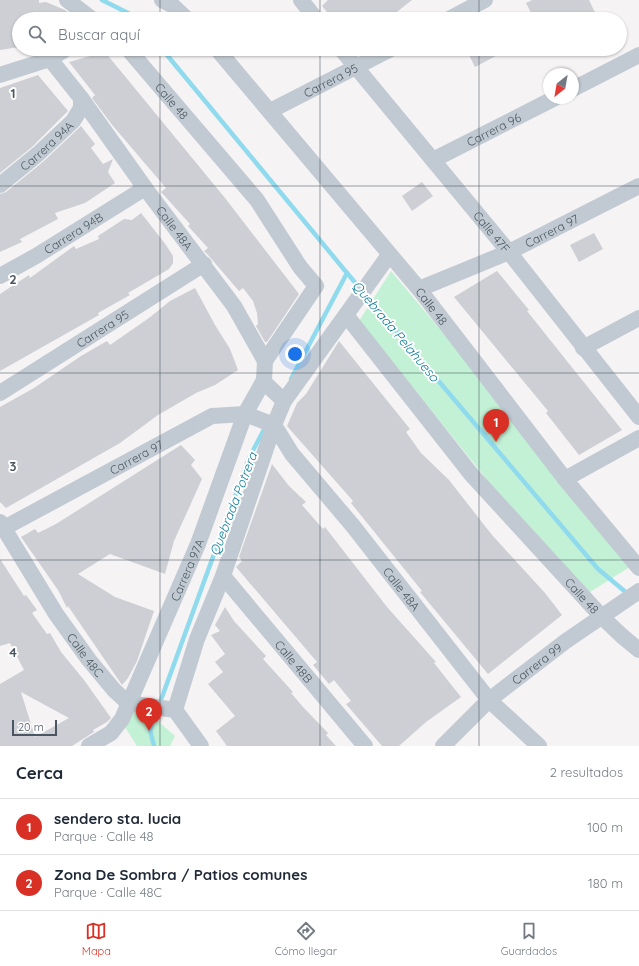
<!DOCTYPE html>
<html lang="es">
<head>
<meta charset="utf-8">
<style>
  body { margin:0; font-family:Quicksand,sans-serif; background:#f6f6f7; color:#1f2937 }
  .compass { position:absolute; left:543px; top:68px; width:36px; height:36px; border-radius:50%; background:#fff; box-shadow:0 1px 3px #0004; rotate:211deg }
  .scale { position:absolute; left:12px; bottom:10px; width:45px; box-sizing:border-box; padding-left:4px; border:2px solid #4a5661; border-top:0; font-size:11px; line-height:14px; white-space:nowrap; color:#4a5661; -webkit-text-stroke:3px #fff; paint-order:stroke }
  .you { position:absolute; left:295px; top:354px; width:14px; height:14px; margin:-10px; border:3px solid #fff; border-radius:50%; background:#1a73e8; box-shadow:0 0 0 6px #1a73e833 }
  .badge { display:grid; place-items:center; width:26px; height:26px; border-radius:50%; background:#d93025; color:#fff; font-size:13px; font-weight:700 }
  .pin { position:absolute; translate:-50% -33px; filter:drop-shadow(0 1px 2px #0008) }
  .pin::after { content:''; position:absolute; top:21px; width:14px; height:12px; background:inherit; clip-path:polygon(0 0,100% 0,50% 100%) }
  .list { margin:0; padding:0; list-style:none }
  h2 { display:flex; justify-content:space-between; align-items:center; height:52px; margin:0; padding:0 16px; font-size:17px }
  h2 small { font-size:13px; font-weight:400; color:#747a83 }
  .list li { display:grid; grid-template-columns:26px 1fr auto; gap:12px; align-items:center; box-sizing:border-box; height:56px; padding:0 16px; border-top:1px solid #e0e1e3 }
  .list b { display:block; font-size:15px; white-space:nowrap }
  .list p { margin:0; font-size:13px; white-space:nowrap; color:#747a83 }
  .list em { font-size:13px; font-style:normal; color:#747a83 }
  .icon { flex:none; width:22px; height:22px; fill:none; stroke:currentColor; stroke-width:2; stroke-linecap:round; stroke-linejoin:round }
  .map { position:relative; flex:none; width:639px; height:746px; overflow:hidden }
  .search { position:absolute; background:#fff; box-shadow:0 1px 3px #0004; left:12px; right:12px; top:12px; height:44px; display:flex; align-items:center; gap:10px; box-sizing:border-box; padding:0 14px; border-radius:22px; color:#747a83; font-size:15px }
  .sheet { height:164px; background:#fff }
  nav { display:flex; justify-content:space-around; align-items:center; box-sizing:border-box; height:56px; border-top:1px solid #e0e1e3; background:#fff; font-size:11px; color:#747a83 }
  nav a { display:grid; justify-items:center; gap:2px }
  nav .on { color:#d93025 }
  .map>svg:first-child { display:block }
</style>
</head>
<body>
<div class="map">
<svg width="639" height="746" viewBox="0 0 639 746">
  <rect width="100%" height="100%" fill="#f5f3f3"/>
  <g fill="#c3f1d5">
    <polygon points="391,271 636,563 582,597 359,321"/>
    <polygon points="145,710 175,736 170,746 137,746 125,727 131,712"/>
  </g>
  <g fill="none" stroke-linecap="round" stroke-linejoin="round">
    <g stroke="#90daee" stroke-width="4.5">
      <polyline points="102,0 132,15 135,19"/>
      <polyline points="162,49 347,273 598,569 628,594"/>
      <polyline points="291,379 347,273"/>
      <polyline points="154,746 150,730 249,458 267,424"/>
    </g>
  </g>
  <g fill="#cdcfd5" fill-rule="evenodd">
    <polygon points="0,0 39,0 39,3 46,2 65,10 76,19 19,19 19,47 0,50"/>
    <polygon points="328,0 412,0 388,19 333,19 322,6"/>
    <polygon points="532,0 589,0 598,19 534,19 526,3"/>
    <polygon points="466,49 509,49 475,67"/>
    <polygon points="105,52 225,198 299,294 267,342 265,342 256,326 258,324 257,313 253,301 243,288 239,291 208,255 204,251 208,248 188,226 190,224 161,192 166,188 113,126 92,98 95,95 69,62"/>
    <polygon points="38,75 68,111 32,147 0,173 0,88"/>
    <polygon points="81,126 95,144 91,148 103,164 113,159 108,172 115,183 85,203 55,213 58,219 20,239 22,242 0,252 0,194 6,192 44,161"/>
    <polygon points="422,182 433,196 412,211 402,196"/>
    <polygon points="141,213 166,245 173,256 173,263 169,269 128,293 130,295 98,313 99,315 0,371 0,294 29,275 30,278 74,246 76,249 99,239 98,236 124,219 132,220"/>
    <polygon points="594,233 603,249 579,262 570,245"/>
    <polygon points="497,271 529,310 527,311 622,430 579,455 546,413 548,411 454,297"/>
    <polygon points="195,288 215,325 230,349 238,370 215,385 196,393 158,415 120,443 6,508 0,502 0,407 34,388 81,356 107,341 110,345 149,318 170,301"/>
    <polygon points="339,341 410,429 406,432 421,453 449,480 492,535 545,593 562,615 488,674 420,592 422,591 351,503 353,501 287,426 297,403 306,394"/>
    <polygon points="181,445 195,460 191,465 202,479 174,541 165,574 110,554 78,574 115,597 154,611 137,661 128,678 122,685 68,606 67,608 58,590 21,537 35,529 38,533 56,524"/>
    <polygon points="272,464 289,486 306,502 302,505 323,529 325,527 387,607 436,662 434,663 461,697 426,722 399,746 382,746 346,704 351,701 334,680 329,684 313,665 317,662 236,567 242,561 239,557"/>
    <path d="M0 559 24 596 26 595 37 610 32 613 47 634 50 633 61 652 84 680 111 718 107 722 93 730 94 732 72 746H0V684L24 670 10 643 0 646ZM21 692 69 718 35 737Z"/>
    <polygon points="225,607 234,621 266,656 263,659 293,692 291,693 303,707 328,733 326,735 336,746 227,746 216,731 235,716 208,684 223,672 215,662 225,654 211,635 220,631 215,625"/>
  </g>
  <g fill="none" stroke-linecap="round" stroke-linejoin="round">
    <g stroke="#c1cad2" stroke-width="16">
      <polyline points="67,0 92,19"/>
      <polyline points="162,0 172,5 187,19"/>
      <polyline points="301,0 316,19"/>
      <polyline points="449,19 485,0"/>
      <path id="s1" d="M128 49 257 200 300 267 316 286 265 361"/>
      <path id="s2" d="M217 49 419 289 565 479 639 568"/>
      <path id="s3" d="M341 49 509 252 639 417"/>
      <path id="s4" d="M50 59 81 98 145 188 234 306 265 361 264 380 266 384 284 401"/>
      <polyline points="0,75 50,59 66,49"/>
      <polyline points="573,89 639,55"/>
      <path id="s5" d="M270 111 391 49"/>
      <path id="s6" d="M433 160 555 98"/>
      <path id="s7" d="M0 185 38 154 73 121 81 108V98"/>
      <path id="s8" d="M0 276 36 256 145 188"/>
      <path id="s9" d="M419 289 509 252 639 186"/>
      <path id="s10" d="M346 315 471 474 602 617 622 636 639 650"/>
      <polyline points="583,348 639,318"/>
      <path id="s11" d="M0 393 204 264"/>
      <path id="s12" d="M274 425 292 454 353 526 489 700 539 746"/>
      <polyline points="565,479 639,438"/>
      <path id="s13" d="M0 522 56 614 89 660 114 690 128 703 175 710 201 746"/>
      <path id="s14" d="M4 528 212 416 245 414 274 425"/>
      <path id="s15" d="M223 576 365 746"/>
      <polyline points="175,710 197,639 223,576 274,425 284,401 389,255"/>
      <path id="s16" d="M89 746 111 733 122 719 198 544 245 414 264 380"/>
      <path id="s17" d="M443 746 489 700 566 641 639 591"/>
    </g>
  </g>
  <path fill="none" stroke="#4a5661" stroke-width="1" stroke-opacity="0.55" d="M160 0V19M320 0V19M479 0V19M160 49V746M320 49V746M479 49V746M0 186H639M0 373H639M0 560H639"/>
  <g text-anchor="middle" dominant-baseline="central" stroke-width="4" stroke-linejoin="round" paint-order="stroke">
    <g font-size="12" fill="#4a5661" stroke="#fff">
      <text stroke="none"><textPath href="#s5" startOffset="68">Carrera 95</textPath></text>
      <text stroke="none"><textPath href="#s1" startOffset="68">Calle 48</textPath></text>
      <text stroke="none"><textPath href="#s6" startOffset="68">Carrera 96</textPath></text>
      <text stroke="none"><textPath href="#s7" startOffset="61">Carrera 94A</textPath></text>
      <text stroke="none"><textPath href="#s4" startOffset="210">Calle 48A</textPath></text>
      <text stroke="none"><textPath href="#s9" startOffset="145">Carrera 97</textPath></text>
      <text stroke="none"><textPath href="#s3" startOffset="237">Calle 47F</textPath></text>
      <text stroke="none"><textPath href="#s8" startOffset="85">Carrera 94B</textPath></text>
      <text stroke="none"><textPath href="#s2" startOffset="335">Calle 48</textPath></text>
      <text stroke="none"><textPath href="#s11" startOffset="121">Carrera 95</textPath></text>
      <text stroke="none"><textPath href="#s14" startOffset="150">Carrera 97</textPath></text>
      <text stroke="none"><textPath href="#s16" startOffset="206">Carrera 97A</textPath></text>
      <text stroke="none"><textPath href="#s12" startOffset="208">Calle 48A</textPath></text>
      <text stroke="none"><textPath href="#s10" startOffset="367">Calle 48</textPath></text>
      <text stroke="none"><textPath href="#s13" startOffset="158">Calle 48C</textPath></text>
      <text stroke="none"><textPath href="#s15" startOffset="111">Calle 48B</textPath></text>
      <text stroke="none"><textPath href="#s17" startOffset="125">Carrera 99</textPath></text>
    </g>
    <g font-size="13" font-style="italic" fill="#0c7c9b" stroke="#fff">
      <text transform="translate(396 331) rotate(50)">Quebrada Pelahueso</text>
      <text transform="translate(233 504) rotate(-69)">Quebrada Potrera</text>
    </g>
  </g>
  <g font-size="13" text-anchor="middle" font-weight="bold" fill="#4a5661" stroke="#fff" stroke-width="4" stroke-linejoin="round" paint-order="stroke">
    <text x="13" y="98">1</text>
    <text x="13" y="284">2</text>
    <text x="13" y="471">3</text>
    <text x="13" y="657">4</text>
  </g>
</svg>
<svg class="compass" viewBox="-18 -18 36 36"><path d="M0-13l5 13h-10z" fill="#e53935"/><path d="M0 13l5-13h-10z" fill="#747a83"/></svg>
<div class="scale">20 m</div>
<div class="you"></div>
<div class="pin badge" style="left:496px;top:442px">1</div>
<div class="pin badge" style="left:149px;top:731px">2</div>
<div class="search"><svg class="icon" aria-label="search" viewBox="0 0 24 24"><circle cx="10" cy="10" r="6"/><path d="M15 15l6 6"/></svg>Buscar aquí</div>
</div>
<section class="sheet">
<h2>Cerca<small>2 resultados</small></h2>
<ul class="list">
<li><span class="badge">1</span><div><b>sendero sta. lucia</b><p>Parque · Calle 48</p></div><em>100 m</em></li>
<li><span class="badge">2</span><div><b>Zona De Sombra / Patios comunes</b><p>Parque · Calle 48C</p></div><em>180 m</em></li>
</ul>
</section>
<nav>
<a class="on"><svg class="icon" aria-label="map" viewBox="0 0 24 24"><path d="M3 6l6-2 6 2 6-2v14l-6 2-6-2-6 2zM9 4v14M15 6v14"/></svg>Mapa</a>
<a><svg class="icon" aria-label="directions" viewBox="0 0 24 24"><path d="M12 3l9 9-9 9-9-9zM9 14v-3h6M13 9l2 2-2 2"/></svg>Cómo llegar</a>
<a><svg class="icon" aria-label="saved" viewBox="0 0 24 24"><path d="M7 4h10v16l-5-4-5 4z"/></svg>Guardados</a>
</nav>
</body>
</html>
